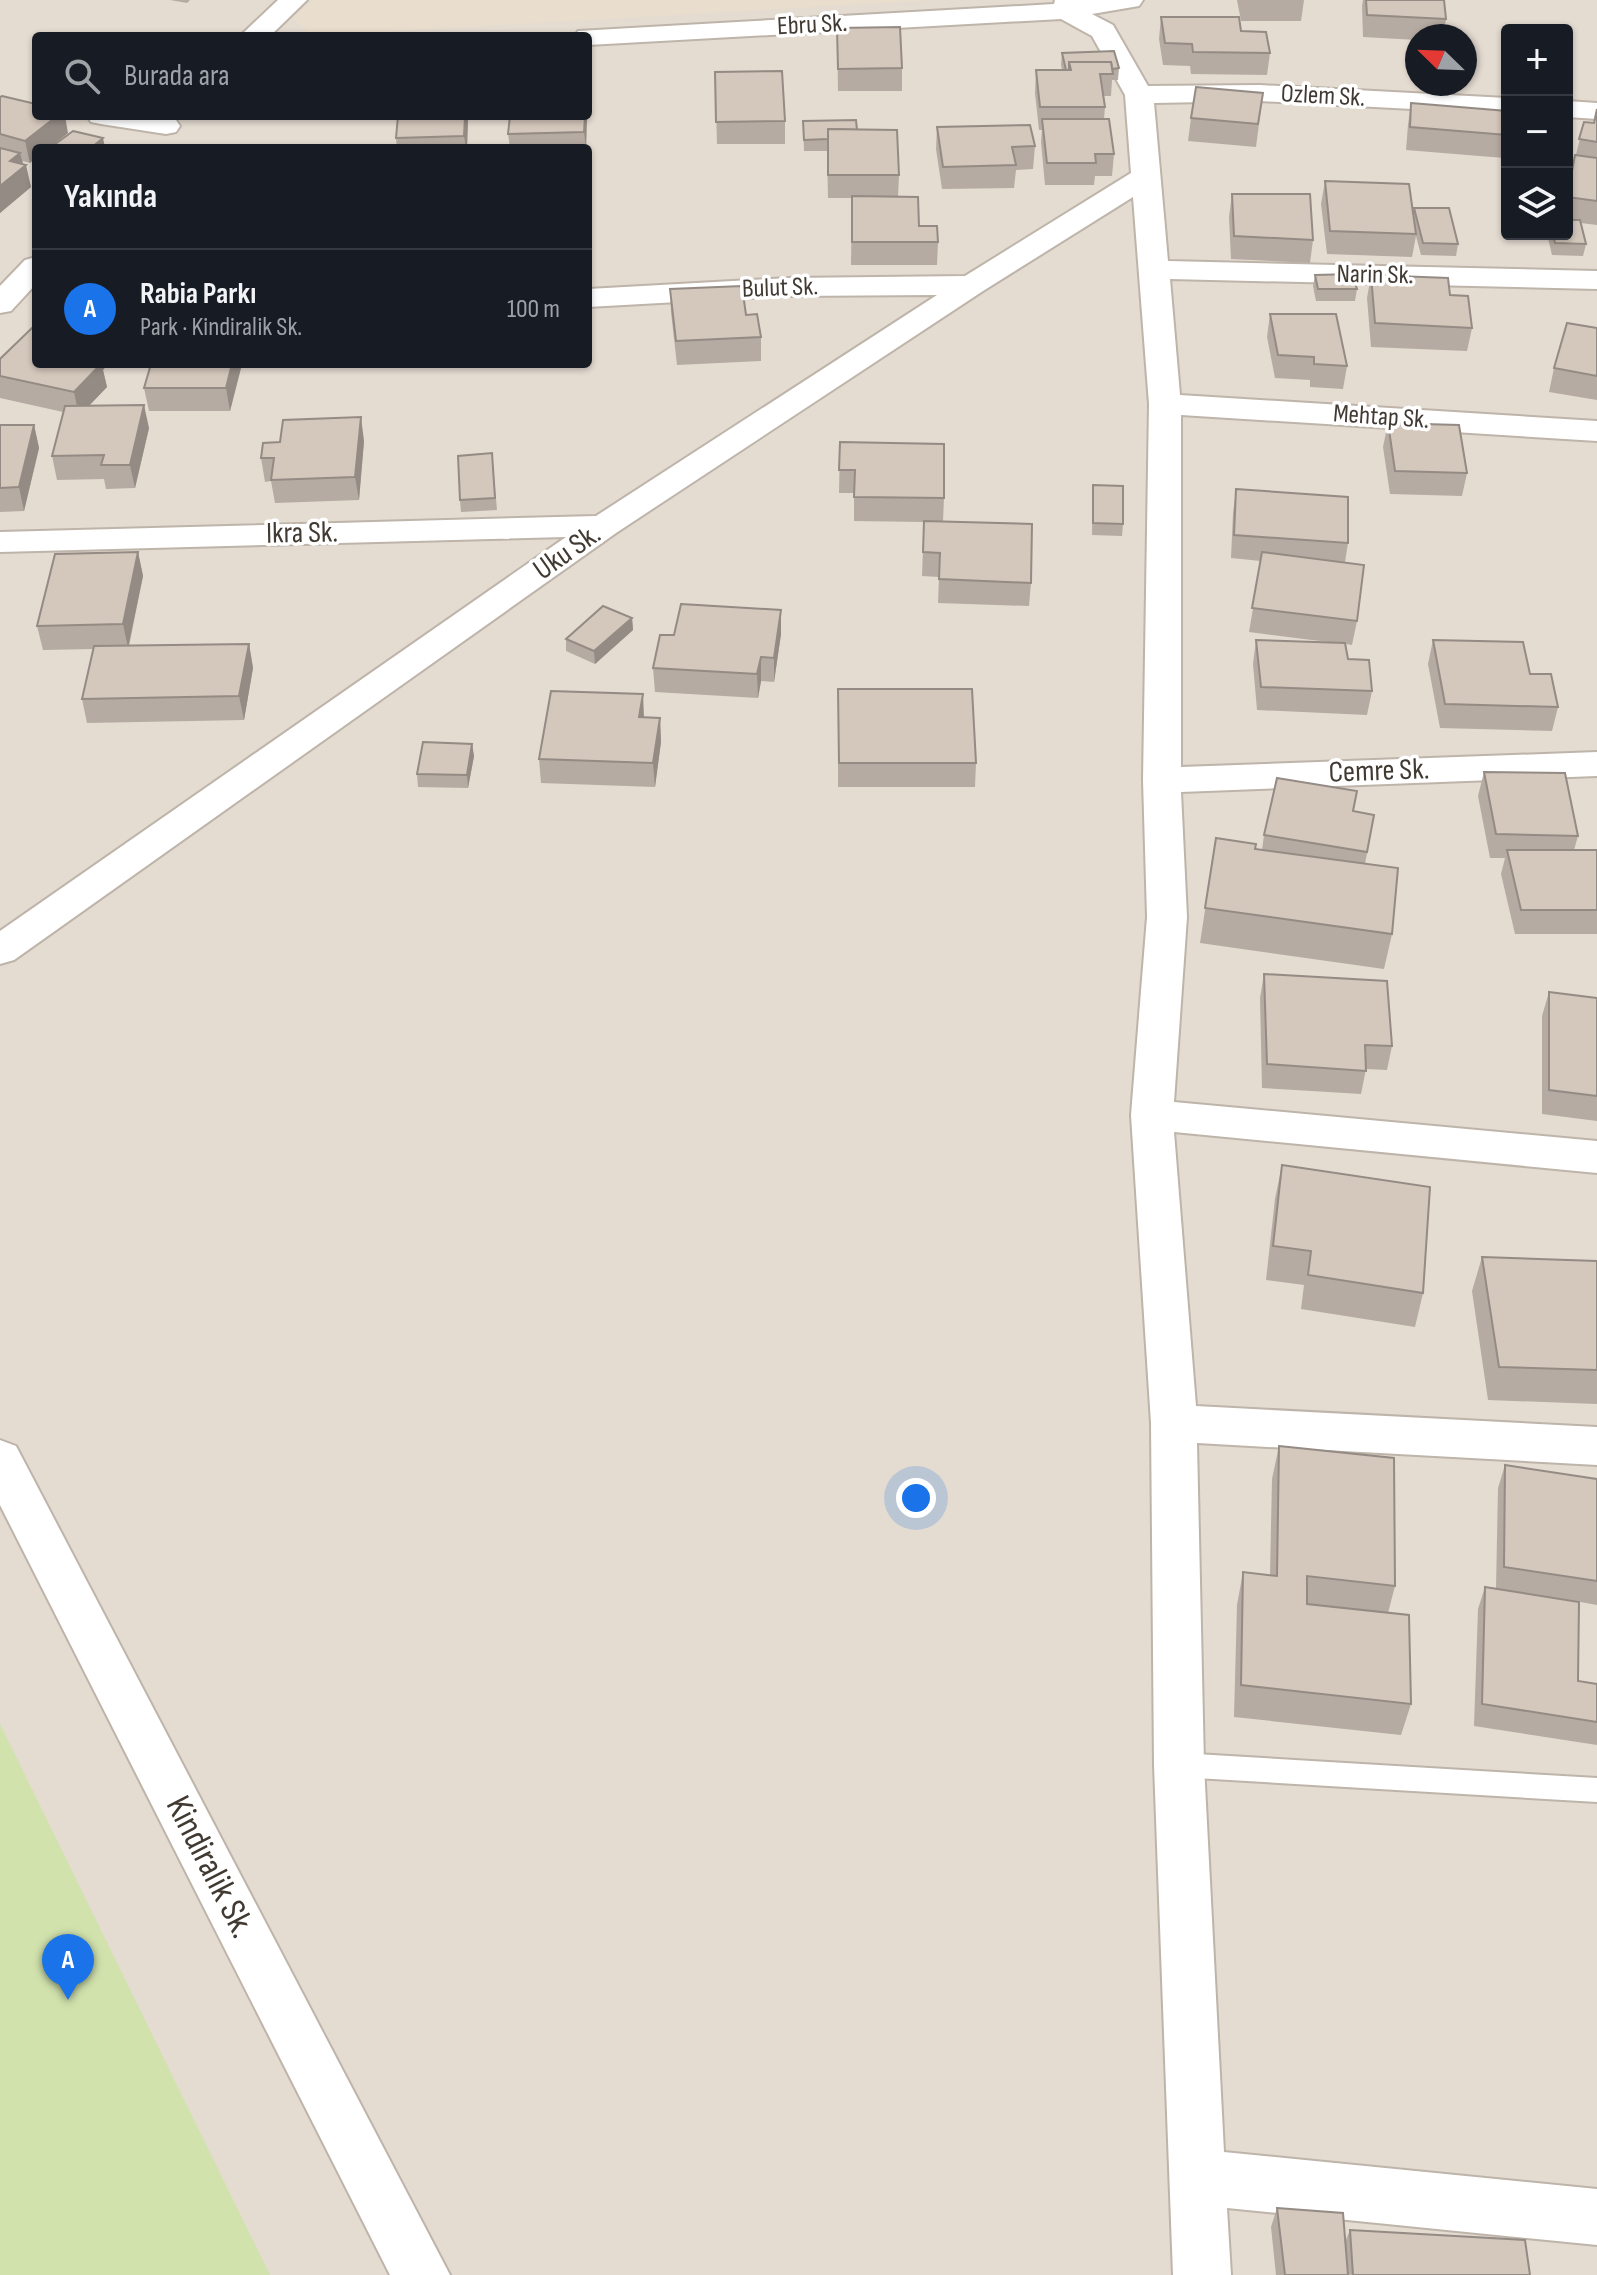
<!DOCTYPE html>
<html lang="tr">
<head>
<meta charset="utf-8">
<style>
  body { margin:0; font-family:"Sofia Sans Condensed",sans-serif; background:#242831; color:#f1f3f6 }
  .controls { position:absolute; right:24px; top:24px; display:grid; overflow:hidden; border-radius:8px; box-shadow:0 2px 6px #0004 }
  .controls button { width:72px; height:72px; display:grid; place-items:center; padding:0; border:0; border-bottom:2px solid #363941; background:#171b24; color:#f1f3f6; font:40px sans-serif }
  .compass { position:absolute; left:1405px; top:24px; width:72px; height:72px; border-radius:50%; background:#171b24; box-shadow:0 2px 6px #0004; rotate:293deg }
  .you { position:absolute; left:916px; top:1498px; width:28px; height:28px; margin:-20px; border:6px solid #fff; border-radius:50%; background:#1a73e8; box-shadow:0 0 0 12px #1a73e833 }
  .badge { display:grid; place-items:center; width:52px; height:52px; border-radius:50%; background:#1a73e8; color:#fff; font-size:26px; font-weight:700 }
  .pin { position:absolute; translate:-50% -66px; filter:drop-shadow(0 2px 4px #0008) }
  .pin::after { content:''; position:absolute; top:42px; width:28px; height:24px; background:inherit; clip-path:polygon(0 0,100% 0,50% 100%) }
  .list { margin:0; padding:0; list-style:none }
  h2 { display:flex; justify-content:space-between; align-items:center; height:104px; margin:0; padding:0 32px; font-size:34px }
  h2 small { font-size:26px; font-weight:400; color:#9ea1a6 }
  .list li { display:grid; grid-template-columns:52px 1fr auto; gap:24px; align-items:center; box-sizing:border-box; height:120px; padding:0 32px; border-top:2px solid #363941 }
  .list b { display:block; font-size:30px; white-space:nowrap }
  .list p { margin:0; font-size:26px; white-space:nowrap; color:#9ea1a6 }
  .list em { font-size:26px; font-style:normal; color:#9ea1a6 }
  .icon { flex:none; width:44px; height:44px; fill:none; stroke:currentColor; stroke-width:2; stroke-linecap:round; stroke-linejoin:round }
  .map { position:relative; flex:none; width:1597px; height:2275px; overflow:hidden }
  .search { position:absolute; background:#171b24; box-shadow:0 2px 6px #0004; left:32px; top:32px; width:560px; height:88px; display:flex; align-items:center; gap:20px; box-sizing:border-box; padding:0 28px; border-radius:8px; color:#9ea1a6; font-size:30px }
  .panel { position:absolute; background:#171b24; box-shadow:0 2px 6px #0004; left:32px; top:144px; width:560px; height:224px; border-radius:8px }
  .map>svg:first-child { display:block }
</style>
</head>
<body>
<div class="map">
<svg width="1597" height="2275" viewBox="0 0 1597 2275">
  <rect width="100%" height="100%" fill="#f0eae3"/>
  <path fill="#e4dbd1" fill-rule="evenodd" d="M0 0H1597V2275H0ZM1507 30H1567V234H1507ZM36 36H588V116H36ZM1417 36H1465V84H1417ZM36 148H588V364H36Z"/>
  <polygon fill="#e9ddcd" points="313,0 936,0 312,36 292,18"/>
  <polygon fill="#d1e2ad" points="0,1724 270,2275 0,2275"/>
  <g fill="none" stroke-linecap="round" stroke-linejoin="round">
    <g stroke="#beb4a9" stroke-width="4">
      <polygon id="service" points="1179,1753 1597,1778 1597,1802 1179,1777 1170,1773 1166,1765 1170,1757"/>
    </g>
    <g stroke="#beb4a9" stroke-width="4">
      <g id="minor">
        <polygon points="278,0 307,0 270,36 240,36"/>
        <polygon points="1055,0 1143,0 1139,6 1092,14 1113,25 1148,86 1260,85 1507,98 1507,114 1260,101 1154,103 1168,261 1597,271 1597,289 1170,279 1180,395 1597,421 1597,441 1181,415 1181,767 1597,752 1597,776 1181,792 1187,917 1174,1102 1597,1141 1597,1173 1174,1132 1196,1406 1597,1427 1597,1465 1197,1443 1204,1765 1224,2152 1597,2189 1597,2245 1227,2208 1231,2275 1173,2275 1154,1765 1151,1423 1131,1115 1147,917 1143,780 1149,404 1133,197 983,291 616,533 14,960 0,964 0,931 566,537 0,552 0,532 596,516 937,295 789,296 588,307 588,289 789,278 965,276 1131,173 1125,95 1092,36 1061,19 588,45 588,36 575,36 578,31 1054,4"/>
        <polygon points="1567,101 1597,103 1597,119 1567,117"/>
        <polygon points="87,116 156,116 176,120 180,126 176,132 166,134 101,124 91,122"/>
        <polygon points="36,257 36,284 11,311 0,313 0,286 25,260"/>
        <polygon points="0,1440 16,1446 450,2275 390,2275 0,1505"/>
      </g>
    </g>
    <use href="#service" fill="#fff" fill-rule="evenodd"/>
    <use href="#minor" fill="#fff" fill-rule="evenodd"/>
  </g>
  <g fill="#b6aba2">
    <polygon points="170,0 190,0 187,3"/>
    <polygon points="1237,0 1304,0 1301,21 1241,21"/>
    <polygon points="1363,0 1444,0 1446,19 1443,36 1417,36 1417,40 1363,37 1362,6"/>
    <polygon points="1161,17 1241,31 1270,53 1267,75 1191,74 1190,66 1163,65 1159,39"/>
    <polygon points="837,28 902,68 902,91 838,91"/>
    <polygon points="1062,53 1119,68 1118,80 1112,80 1111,96 1103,96 1105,107 1104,119 1114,154 1112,176 1095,176 1094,185 1045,185 1041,142 1042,130 1039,130 1035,93 1036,70 1062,70 1061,65"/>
    <polygon points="715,72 785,121 785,144 717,144"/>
    <polygon points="1263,93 1256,147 1188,141 1191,118"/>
    <polygon points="0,97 68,133 49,148 36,148 30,163 22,161 31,187 0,213"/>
    <polygon points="1411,103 1507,111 1507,145 1504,158 1406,150 1408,125"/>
    <polygon points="1597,109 1597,225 1581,223 1586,244 1583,256 1552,255 1547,234 1567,234 1567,191 1584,122 1594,123"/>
    <polygon points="587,116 586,148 510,148 508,134"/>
    <polygon points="468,120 467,148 397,148 396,138"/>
    <polygon points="803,121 857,130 899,175 898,197 919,226 938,242 937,265 851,265 852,198 828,198 827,151 804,151"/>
    <polygon points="937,127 1035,146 1033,169 1016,170 1014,188 942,189 936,149"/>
    <polygon points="1325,181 1413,213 1414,208 1458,244 1456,256 1421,255 1416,236 1412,257 1327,254 1321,204"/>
    <polygon points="1232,194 1313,240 1310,263 1231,259 1229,217"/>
    <polygon points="1315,275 1357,289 1355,301 1316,301 1313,286"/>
    <polygon points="1371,275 1450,295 1472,328 1467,351 1371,347 1367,298"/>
    <polygon points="670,289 746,315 761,337 761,361 677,365 671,312"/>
    <polygon points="1270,314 1347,366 1343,389 1310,387 1310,380 1275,378 1267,337"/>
    <polygon points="1597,328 1597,400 1549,392 1554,368"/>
    <polygon points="0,359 103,370 107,387 89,406 149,428 135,488 106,489 104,479 57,480 52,456 63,412 0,398"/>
    <polygon points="242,364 230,411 149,411 144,388"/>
    <polygon points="1388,423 1467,473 1462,496 1390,494 1383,447"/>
    <polygon points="0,425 34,425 39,448 24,511 0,512"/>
    <polygon points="364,441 359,500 275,503 271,481 265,482 261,458"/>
    <polygon points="840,442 944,498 943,521 1031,583 1029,606 938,603 939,577 922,576 924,522 854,521 854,493 839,493"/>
    <polygon points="492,453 497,510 461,512 460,500"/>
    <polygon points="1093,485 1123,524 1122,536 1092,535"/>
    <polygon points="1236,489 1348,543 1345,562 1357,621 1352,645 1346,644 1348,659 1372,691 1367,715 1257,710 1253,664 1256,640 1336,643 1249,632 1261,561 1231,558 1233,513"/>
    <polygon points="138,552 143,576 129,646 249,644 253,668 244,720 87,723 82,699 93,649 43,650 37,626"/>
    <polygon points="632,618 633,630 595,664 566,651 566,639"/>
    <polygon points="781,634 774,682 761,681 758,698 655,692 653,668 674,635"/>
    <polygon points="1433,640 1530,674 1558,707 1552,731 1440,728 1428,664"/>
    <polygon points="838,689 976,763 975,787 838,787"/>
    <polygon points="644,717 660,718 661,742 655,787 541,783 539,759"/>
    <polygon points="472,744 474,756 468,788 418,787 417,774"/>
    <polygon points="1484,772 1578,836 1574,850 1597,850 1597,934 1515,934 1501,874 1505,858 1490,858 1478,796"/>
    <polygon points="1353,811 1374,815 1365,864 1392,934 1384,969 1200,943 1216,838 1262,850 1264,835"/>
    <polygon points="1264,974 1392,1046 1387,1070 1366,1069 1361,1094 1262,1088 1260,998"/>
    <polygon points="1549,992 1597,998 1597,1121 1542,1114 1542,1016"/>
    <polygon points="1282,1165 1423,1293 1415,1327 1301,1309 1304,1285 1266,1280 1275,1199"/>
    <polygon points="1482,1257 1597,1261 1597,1404 1488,1400 1472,1291"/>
    <polygon points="1279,1446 1395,1586 1388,1613 1411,1704 1401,1735 1234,1717 1237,1605 1243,1572 1270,1576 1272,1479"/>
    <polygon points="1505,1465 1597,1479 1597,1605 1575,1601 1578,1681 1597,1684 1597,1745 1474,1726 1478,1609 1485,1587 1496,1588 1498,1488"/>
    <polygon points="1277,2208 1345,2242 1350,2230 1530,2275 1276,2275 1271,2227"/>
  </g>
  <g fill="#948b84">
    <polygon points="57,116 65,116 68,133 49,148 36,148 36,158 30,163 25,141"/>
    <polygon points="465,116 468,116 468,120 467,148 466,148 464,136"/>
    <polygon points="585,116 587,116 586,148 584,132"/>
    <polygon points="103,138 105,148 91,148"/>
    <polygon points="20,153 24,167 26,165 31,187 0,213 0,186 10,161"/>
    <polygon points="85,364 108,364 103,370 107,387 79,416 74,392"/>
    <polygon points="232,364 242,364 230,411 226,388"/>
    <polygon points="144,405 149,428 135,488 130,465"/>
    <polygon points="361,417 364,441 359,500 355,477"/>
    <polygon points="34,425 39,448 24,511 19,487"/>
    <polygon points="138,552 143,576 128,648 123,624"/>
    <polygon points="781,610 781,634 774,682 774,658"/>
    <polygon points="632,618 633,630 595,664 594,651"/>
    <polygon points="249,644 253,668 244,720 239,696"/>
    <polygon points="761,657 761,681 758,698 757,674"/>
    <polygon points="643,694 644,718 639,717"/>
    <polygon points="660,718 661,742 655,787 653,763"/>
    <polygon points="472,744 474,756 468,788 467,775"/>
  </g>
  <g fill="#d4c7bc" stroke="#948b84" stroke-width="2">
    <polygon points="1366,0 1444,0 1446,19 1367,15"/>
    <polygon points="1161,17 1239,17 1241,31 1266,32 1270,53 1193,52 1192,44 1165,43"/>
    <polygon points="900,27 902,68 838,69 837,28"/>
    <polygon points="1114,51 1119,68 1112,69 1111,62 1069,62 1069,70 1066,70 1062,53"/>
    <polygon points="1069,62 1111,62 1113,74 1100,74 1105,107 1040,107 1036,70 1071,70"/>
    <polygon points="782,71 785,121 716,122 715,72"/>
    <polygon points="1196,87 1263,93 1258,124 1191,118"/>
    <polygon points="2,96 36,104 36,116 57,116 25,141 0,134 0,97"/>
    <polygon points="1411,103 1507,111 1507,135 1410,127"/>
    <polygon points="1597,109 1597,142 1579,139 1584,122 1594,123"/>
    <polygon points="398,116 465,116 464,136 396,138"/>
    <polygon points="510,116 585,116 584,132 508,134"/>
    <polygon points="1042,119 1109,119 1114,154 1095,154 1096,163 1047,163"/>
    <polygon points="856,120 857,130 828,129 828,139 804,140 803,121"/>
    <polygon points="1030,125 1035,146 1012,147 1016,165 943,167 937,127"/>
    <polygon points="828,129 897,130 899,175 828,175"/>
    <polygon points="73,131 103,138 91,148 50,148"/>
    <polygon points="0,148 20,153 10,161 26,165 0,186"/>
    <polygon points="1575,155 1597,158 1597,201 1567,197"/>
    <polygon points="1325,181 1409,184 1416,234 1330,231"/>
    <polygon points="1232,194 1310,194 1313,240 1234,236"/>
    <polygon points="852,196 918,197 919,226 937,226 938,242 852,242"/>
    <polygon points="1414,208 1449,208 1458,244 1423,243"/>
    <polygon points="1567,220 1580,220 1586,244 1555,243 1553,234 1567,234"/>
    <polygon points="1352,274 1357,289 1318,289 1315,275"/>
    <polygon points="1371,275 1448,278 1450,295 1468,296 1472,328 1375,323"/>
    <polygon points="742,286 746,315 757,314 761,337 676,341 670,289"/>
    <polygon points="1270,314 1336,314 1347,366 1314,364 1314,357 1278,355"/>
    <polygon points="1567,323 1597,328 1597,376 1554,368"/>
    <polygon points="36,324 36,364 101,364 74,392 0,376 0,359"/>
    <polygon points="151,364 232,364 226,388 144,388"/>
    <polygon points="144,405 130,465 101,465 104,455 52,456 65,406"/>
    <polygon points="361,417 355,477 271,480 274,458 261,458 263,443 280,442 283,420"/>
    <polygon points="1388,423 1459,425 1467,473 1395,471"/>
    <polygon points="0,425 34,425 19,487 0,488"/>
    <polygon points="840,442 944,444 944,498 854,497 855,470 839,470"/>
    <polygon points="492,453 495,498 460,500 458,456"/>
    <polygon points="1093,485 1123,486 1123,524 1093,523"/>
    <polygon points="1236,489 1348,497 1348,543 1234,535"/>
    <polygon points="924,521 1032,524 1031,583 939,579 940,553 923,552"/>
    <polygon points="138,552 123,624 37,626 55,554"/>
    <polygon points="1262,552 1364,565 1357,621 1252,608"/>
    <polygon points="681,604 781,610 774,658 761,657 757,674 653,668 660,635 674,635"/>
    <polygon points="603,606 632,618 594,651 566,639"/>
    <polygon points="1256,640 1345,643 1348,659 1369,660 1372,691 1261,687"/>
    <polygon points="1433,640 1523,642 1530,674 1551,674 1558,707 1445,704"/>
    <polygon points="249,644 239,696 82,699 94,646"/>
    <polygon points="838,689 972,689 976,763 839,763"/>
    <polygon points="551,691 643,694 639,717 660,718 653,763 539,759"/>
    <polygon points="423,742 472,744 467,775 417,774"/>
    <polygon points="1484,772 1565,773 1578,836 1496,834"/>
    <polygon points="1277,778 1357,791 1353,811 1374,815 1367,852 1264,835"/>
    <polygon points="1216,838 1256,844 1255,849 1398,868 1392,934 1205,908"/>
    <polygon points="1507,850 1597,850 1597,910 1521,910"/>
    <polygon points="1264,974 1387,981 1392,1046 1365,1045 1366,1071 1267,1064"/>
    <polygon points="1549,992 1597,998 1597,1096 1549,1090"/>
    <polygon points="1282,1165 1430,1187 1423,1293 1308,1275 1311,1251 1273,1246"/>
    <polygon points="1482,1257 1597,1261 1597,1370 1499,1367"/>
    <polygon points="1279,1446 1394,1458 1395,1586 1307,1576 1307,1604 1409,1615 1411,1704 1241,1685 1243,1572 1277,1576"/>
    <polygon points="1505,1465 1597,1479 1597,1581 1504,1567"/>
    <polygon points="1485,1587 1579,1602 1578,1681 1597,1684 1597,1722 1482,1704"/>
    <polygon points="1277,2208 1343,2213 1348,2275 1285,2275"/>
    <polygon points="1350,2230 1525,2240 1530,2275 1353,2275"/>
  </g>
  <g text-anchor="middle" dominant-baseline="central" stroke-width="7" stroke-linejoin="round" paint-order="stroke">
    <g font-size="26" fill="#413a33" stroke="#fff">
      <text transform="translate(812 25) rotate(-3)">Ebru Sk.</text>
      <text transform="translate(1323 96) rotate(3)">Ozlem Sk.</text>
      <text transform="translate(1375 275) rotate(1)">Narin Sk.</text>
      <text transform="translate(780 288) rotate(-2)">Bulut Sk.</text>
      <text transform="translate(1381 417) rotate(4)">Mehtap Sk.</text>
    </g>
    <g font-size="30" fill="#413a33" stroke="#fff">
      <text transform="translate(302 533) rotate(-1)">Ikra Sk.</text>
      <text transform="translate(567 552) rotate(-35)">Uku Sk.</text>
      <text transform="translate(1379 771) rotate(-2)">Cemre Sk.</text>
    </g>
    <g font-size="36" fill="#413a33" stroke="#fff">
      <text transform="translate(210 1867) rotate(63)">Kindiralik Sk.</text>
    </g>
  </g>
</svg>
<div class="controls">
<button>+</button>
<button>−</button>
<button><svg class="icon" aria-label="layers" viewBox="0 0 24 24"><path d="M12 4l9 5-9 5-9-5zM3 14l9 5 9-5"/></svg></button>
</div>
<svg class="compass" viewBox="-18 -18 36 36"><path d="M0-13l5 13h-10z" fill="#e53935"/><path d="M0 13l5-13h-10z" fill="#9ea1a6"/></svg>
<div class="you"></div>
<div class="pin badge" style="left:68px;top:2000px">A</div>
<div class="search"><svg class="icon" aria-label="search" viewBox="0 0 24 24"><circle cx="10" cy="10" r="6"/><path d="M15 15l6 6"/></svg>Burada ara</div>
<section class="panel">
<h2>Yakında<small></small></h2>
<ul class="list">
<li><span class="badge">A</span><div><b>Rabia Parkı</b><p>Park · Kindiralik Sk.</p></div><em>100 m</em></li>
</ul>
</section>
</div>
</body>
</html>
